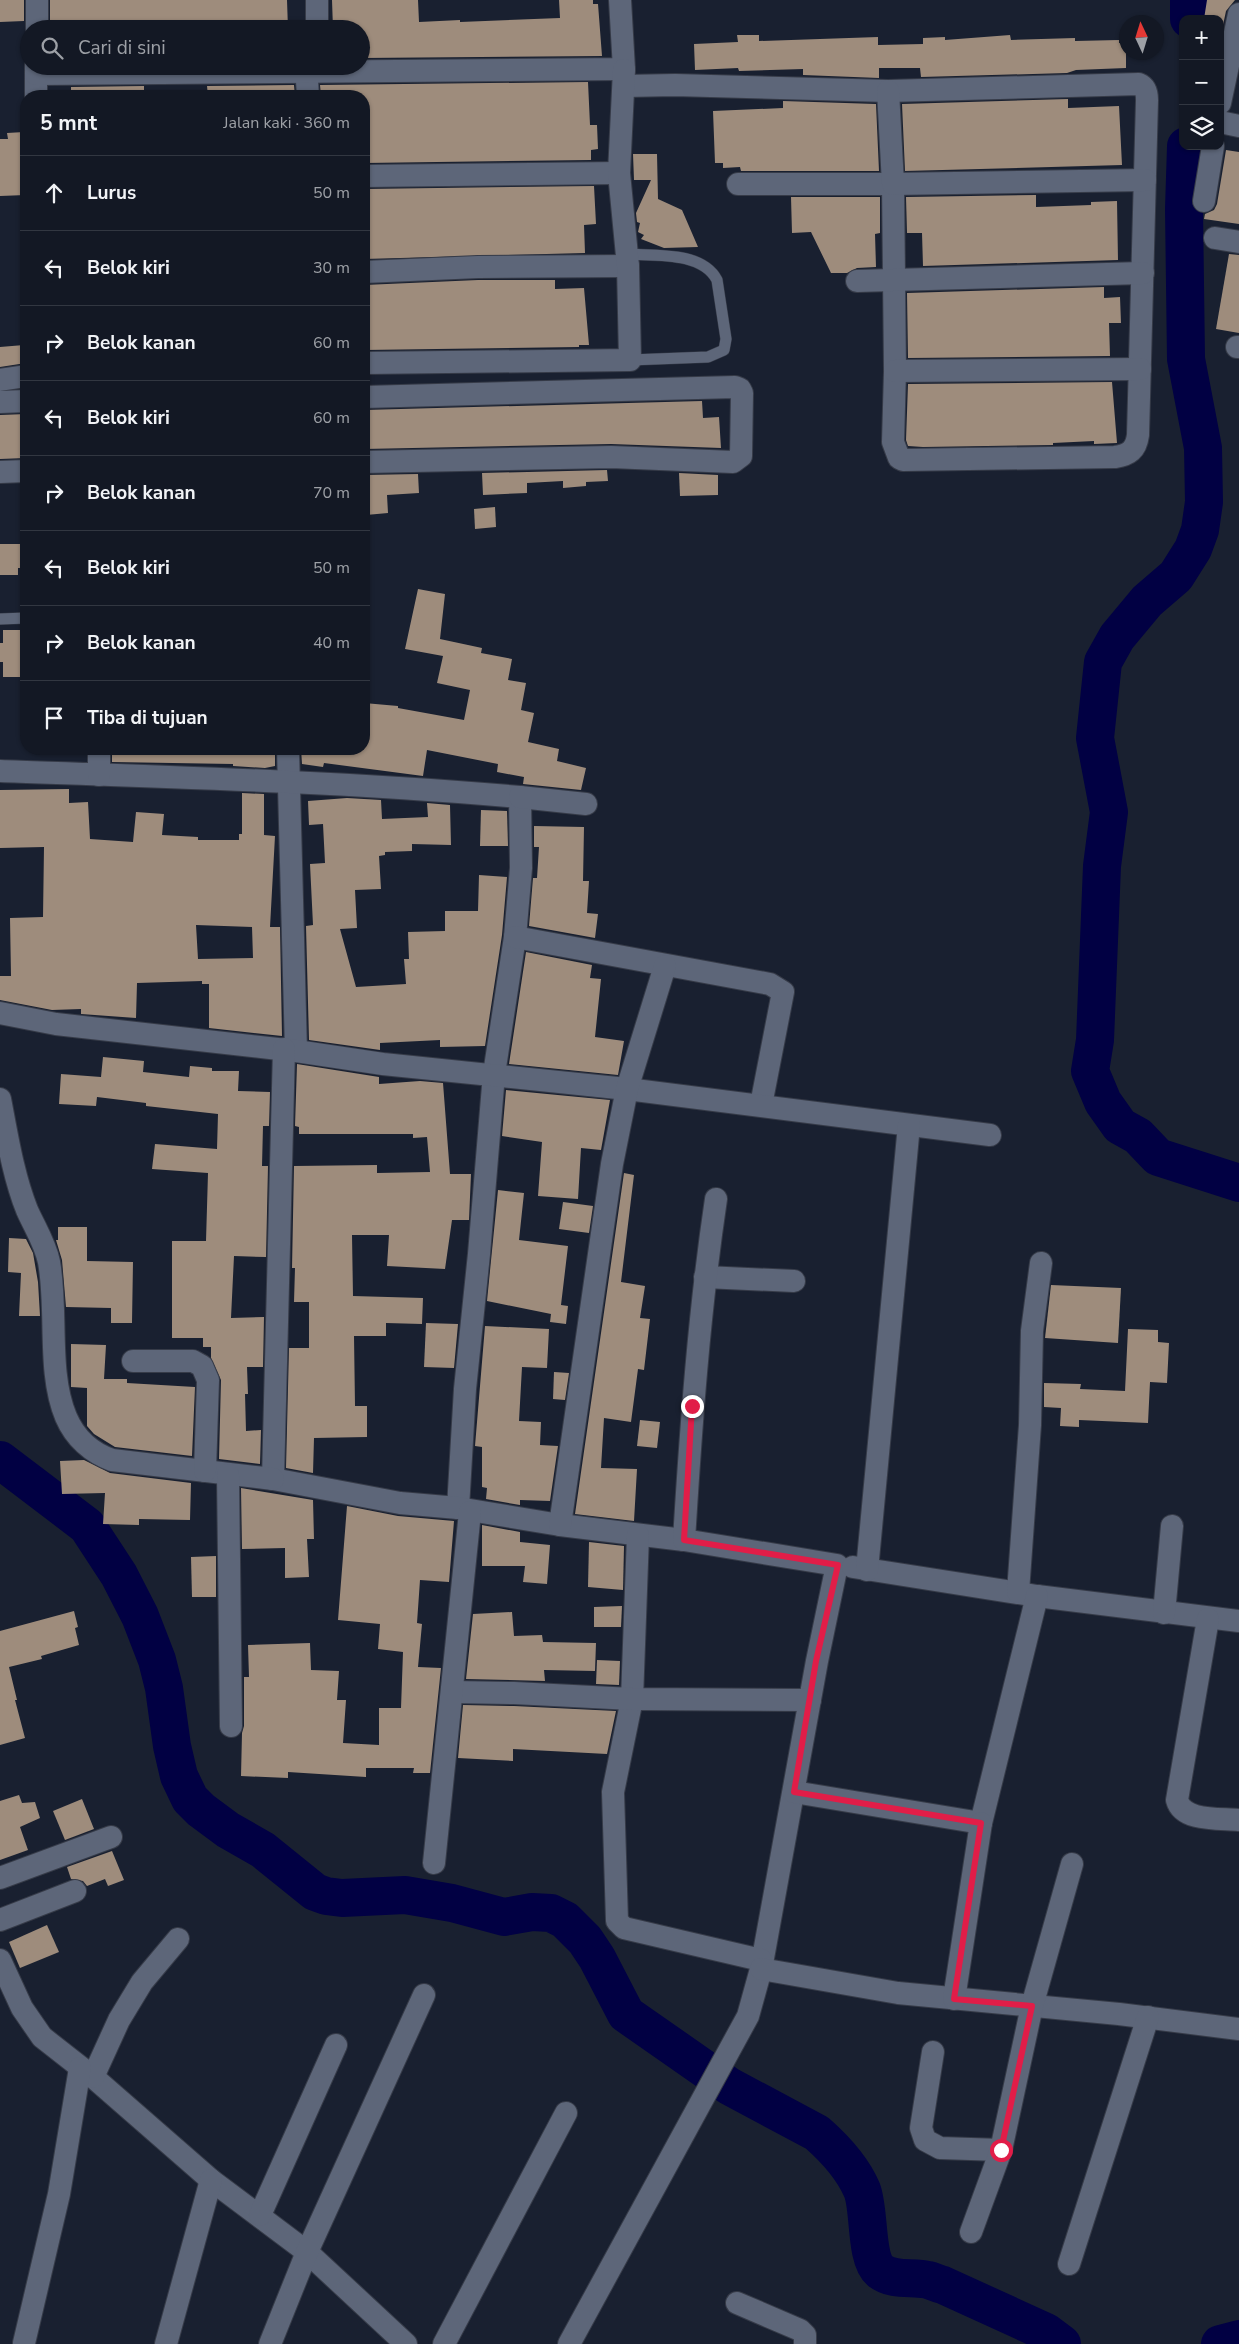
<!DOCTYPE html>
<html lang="id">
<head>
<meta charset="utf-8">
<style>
  body { margin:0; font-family:"Nunito Sans",sans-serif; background:#1c212c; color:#f1f3f6 }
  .controls { position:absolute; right:15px; top:15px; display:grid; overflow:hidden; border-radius:10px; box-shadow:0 1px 4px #0004 }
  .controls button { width:45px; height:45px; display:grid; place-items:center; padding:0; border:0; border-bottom:1px solid #323741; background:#131824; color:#f1f3f6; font:25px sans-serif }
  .compass { position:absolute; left:1119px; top:15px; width:45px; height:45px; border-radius:50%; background:#131824; box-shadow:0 1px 4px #0004; rotate:356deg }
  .stop { position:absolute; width:15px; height:15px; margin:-11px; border:4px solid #e11d48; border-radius:50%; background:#fff }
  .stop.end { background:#e11d48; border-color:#fff; box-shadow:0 1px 5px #0008 }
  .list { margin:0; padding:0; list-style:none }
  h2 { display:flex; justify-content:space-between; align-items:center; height:65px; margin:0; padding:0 20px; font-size:21px }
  h2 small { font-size:16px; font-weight:400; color:#9da0a6 }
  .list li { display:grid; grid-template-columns:32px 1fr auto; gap:15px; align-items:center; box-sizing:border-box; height:75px; padding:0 20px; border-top:1px solid #323741 }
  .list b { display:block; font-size:19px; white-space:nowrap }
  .list em { font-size:16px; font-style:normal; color:#9da0a6 }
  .icon { flex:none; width:28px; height:28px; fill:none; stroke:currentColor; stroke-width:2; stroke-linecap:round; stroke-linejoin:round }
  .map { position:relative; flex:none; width:1239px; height:2344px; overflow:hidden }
  .search { position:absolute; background:#131824; box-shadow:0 1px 4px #0004; left:20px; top:20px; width:350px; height:55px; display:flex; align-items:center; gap:12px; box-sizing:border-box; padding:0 18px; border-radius:28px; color:#9da0a6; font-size:19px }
  .panel { position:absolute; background:#131824; box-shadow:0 1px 4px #0004; left:20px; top:90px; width:350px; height:665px; border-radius:20px }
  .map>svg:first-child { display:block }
</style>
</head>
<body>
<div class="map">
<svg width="1239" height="2344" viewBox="0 0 1239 2344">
  <rect width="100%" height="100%" fill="#192030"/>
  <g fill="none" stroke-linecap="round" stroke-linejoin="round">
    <g stroke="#010043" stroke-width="38">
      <polyline points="1189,19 1189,0"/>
      <polyline points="1186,146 1184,209 1186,359 1203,448 1204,502 1200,530 1193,549 1176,576 1147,601 1117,637 1103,662 1095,738 1109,812 1102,866 1095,1040 1090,1071 1103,1102 1120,1126 1138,1136 1158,1157 1239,1183"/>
      <path d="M0 1460 87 1526 119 1575 140 1616 157 1660 164 1688 172 1746 179 1776 190 1799 201 1810 228 1830 263 1850 315 1892 326 1896 342 1898 405 1895 452 1903 504 1917 532 1912 551 1913 565 1920 585 1940 597 1958 626 2014 729 2086 817 2133C834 2148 853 2169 862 2190 870 2210 865 2258 880 2271 894 2282 913 2276 928 2280 933 2281 938 2284 943 2285L1046 2332 1062 2344"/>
      <polyline points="1220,2344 1239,2339"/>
    </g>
  </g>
  <g fill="#9e8c7c" fill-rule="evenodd">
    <polygon points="0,0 24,0 24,21 0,22"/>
    <polygon points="50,0 287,0 288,29 53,29 53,22 50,22"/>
    <polygon points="332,0 418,0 419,22 460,20 460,22 560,18 559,0 593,0 593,4 598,4 602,56 361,58 361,29 333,29"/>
    <polygon points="1207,0 1235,0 1226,11 1222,30 1220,30 1220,19 1204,19"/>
    <polygon points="737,35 759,35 759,41 878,37 878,45 923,44 923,38 945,37 945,40 1010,35 1011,40 1075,38 1075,41 1119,40 1119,43 1126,43 1126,68 1076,70 1067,73 921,77 920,68 879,68 879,78 803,75 803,69 739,71 738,68 695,70 694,44 738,42"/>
    <polygon points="588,82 590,125 597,125 598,149 591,150 591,160 364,163 364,96 321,96 320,85"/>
    <polygon points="294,85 295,96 208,96 207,86"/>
    <polygon points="144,86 144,96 71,96 71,87"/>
    <polygon points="1068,99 1068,108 1119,106 1122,165 905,171 902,104"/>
    <polygon points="783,101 876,104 879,171 741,171 740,167 723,168 723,163 715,163 713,111 783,108"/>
    <polygon points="24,132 26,195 0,196 0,139 8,139 7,133"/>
    <polygon points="1226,150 1239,152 1239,224 1204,219 1205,214 1214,210 1217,204"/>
    <polygon points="633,154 657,154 658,199 682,210 698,247 664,248 641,239 644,235 638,232 640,223 637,222 636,213 651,180 634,180"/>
    <polygon points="594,186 596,224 584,225 585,253 364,259 364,189"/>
    <polygon points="1036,195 1036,207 1091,205 1091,202 1117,201 1118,260 923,266 922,233 907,233 906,197"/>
    <polygon points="791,197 880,197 880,233 875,234 876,267 857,268 847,273 831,273 811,232 792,233"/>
    <polygon points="1229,254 1239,255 1239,333 1216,329"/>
    <polygon points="478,280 555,280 555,289 584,288 589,345 579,345 579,347 364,350 364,285"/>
    <polygon points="1104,287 1104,298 1120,297 1121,323 1109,323 1110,356 908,358 907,293"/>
    <polygon points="24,345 26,363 0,367 0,347"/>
    <polygon points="1112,382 1117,443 1094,444 1094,441 1053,443 1053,445 923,447 908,446 906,440 908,384"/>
    <polygon points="702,401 703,418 719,417 721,448 611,444 364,449 364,410"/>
    <polygon points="26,414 26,458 0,459 0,415"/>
    <polygon points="607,470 608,481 586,482 586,486 563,488 563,481 527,483 527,493 483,495 482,473"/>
    <polygon points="679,473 718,475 718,495 680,496"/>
    <polygon points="418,474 419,493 387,495 388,513 366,515 364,475"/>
    <polygon points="495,507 496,527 475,529 474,509"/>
    <polygon points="0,544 26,544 26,568 18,568 18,575 0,575"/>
    <polygon points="418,589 445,594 440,639 482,648 481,653 512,659 508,680 526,683 521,710 534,713 528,742 559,749 557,761 586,768 581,790 523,784 524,777 497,772 498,764 427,750 423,776 324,763 323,767 302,764 301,749 364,749 364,703 398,706 398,708 464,720 470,690 437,683 443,656 405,649"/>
    <polygon points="3,630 26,630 26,677 3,677 3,662 0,662 0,643 3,643"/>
    <polygon points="112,749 275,749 275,766 265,768 233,766 233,764 112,762"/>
    <path d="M69 789V803L88 802 90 839 133 842 136 812 164 814 162 835 198 837V840H239V834H242V793L264 794V835L275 836 270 927H280L282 1036 209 1028V984H202V981L137 983 136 1018 81 1014V1009L52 1010 0 1000V976H11L10 918 43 917 44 847 0 848V790ZM196 925 252 927 253 958 198 959Z"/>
    <polygon points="347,798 381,800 382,819 428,817 427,803 450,805 451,845 412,844 412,851 385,852 385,855 379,856 381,889 355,890 357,928 340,929 356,987 406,984 404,959 409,959 408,932 445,931 445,911 478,911 479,875 507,877 502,935 485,1046 440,1047 440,1040 380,1043 380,1050 309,1040 306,926 313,925 310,864 325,863 323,824 309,825 308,801"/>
    <polygon points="481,810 507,811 508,846 480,846"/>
    <polygon points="534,826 584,827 583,881 589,881 587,913 598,914 595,938 529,926 533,878 537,878 539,847 534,847"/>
    <polygon points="526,952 592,965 590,978 601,979 595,1037 624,1041 618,1075 509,1064"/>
    <polygon points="103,1057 144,1061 143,1072 189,1077 190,1066 212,1068 212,1071 239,1071 238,1091 270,1092 269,1126 263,1126 262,1166 268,1166 266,1257 234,1256 231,1318 264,1317 263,1367 247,1367 248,1394 245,1394 246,1431 261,1430 260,1464 219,1459 221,1380 211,1358 211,1347 203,1347 203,1338 172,1338 172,1241 206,1241 208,1173 152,1169 155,1144 217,1149 218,1114 146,1106 146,1103 97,1097 96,1106 59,1104 61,1074 101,1077"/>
    <polygon points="297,1064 379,1077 379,1084 420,1081 443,1083 450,1174 471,1174 469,1220 452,1220 445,1269 387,1266 389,1235 352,1235 353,1296 423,1298 422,1324 386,1323 386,1336 354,1336 355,1406 367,1406 367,1437 314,1438 313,1473 286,1468 289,1348 309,1348 309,1302 294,1302 295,1268 292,1268 294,1166 377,1165 377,1173 430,1172 427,1137 413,1138 413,1134 299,1134 299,1127 295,1126"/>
    <polygon points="506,1090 610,1100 601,1150 581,1148 578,1199 538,1196 542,1142 502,1136"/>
    <polygon points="624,1173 634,1175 621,1282 645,1286 640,1318 650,1319 644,1370 638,1369 631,1422 604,1418 601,1468 637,1469 634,1521 575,1514"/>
    <polygon points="498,1190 524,1193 519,1240 568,1246 561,1305 568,1306 566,1324 550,1322 551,1314 487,1301"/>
    <polygon points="563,1202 593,1206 589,1233 559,1229"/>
    <polygon points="58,1227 87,1227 87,1261 133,1262 132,1323 111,1323 111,1308 66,1307 62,1260 56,1240 58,1240"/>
    <polygon points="9,1238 26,1239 33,1253 38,1282 40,1316 19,1316 21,1273 8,1272"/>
    <polygon points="1051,1285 1121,1288 1118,1343 1045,1338"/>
    <polygon points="426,1323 458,1324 454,1368 424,1367"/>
    <polygon points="485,1326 549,1329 547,1368 522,1367 519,1421 541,1422 540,1445 558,1446 550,1501 520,1500 520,1505 486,1499 487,1488 482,1487 482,1447 475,1446"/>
    <polygon points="1128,1329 1158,1330 1158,1342 1169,1343 1167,1383 1150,1382 1148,1423 1079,1420 1079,1427 1060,1426 1061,1408 1044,1407 1044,1383 1081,1384 1080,1389 1125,1391"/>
    <polygon points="71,1344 106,1345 104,1379 127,1379 127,1383 195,1387 192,1456 115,1447 94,1434 87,1426 87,1388 71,1387"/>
    <polygon points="554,1372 569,1373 565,1400 553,1399"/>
    <polygon points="640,1420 660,1422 657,1448 637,1446"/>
    <polygon points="84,1460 110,1473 191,1483 190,1520 139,1519 139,1525 103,1524 105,1493 62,1494 60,1461"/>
    <polygon points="241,1488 313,1500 314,1539 307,1539 309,1577 285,1578 285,1548 242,1549"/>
    <polygon points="347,1506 398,1516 454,1521 449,1582 420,1580 417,1623 422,1624 418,1667 441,1668 430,1773 413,1773 414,1768 366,1768 366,1777 288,1772 288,1778 241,1776 242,1733 244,1726 244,1677 249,1677 248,1645 310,1643 311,1670 339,1671 337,1700 346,1700 343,1743 379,1745 379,1708 401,1708 403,1652 378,1649 380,1624 338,1620"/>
    <polygon points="482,1525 520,1532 520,1542 550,1545 547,1584 523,1582 525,1566 482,1566"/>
    <polygon points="589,1542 624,1546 623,1590 588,1587"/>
    <polygon points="216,1556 216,1597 192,1597 191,1557"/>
    <polygon points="622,1606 621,1627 594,1627 594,1607"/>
    <polygon points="74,1611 78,1627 75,1628 79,1645 41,1656 42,1659 9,1667 17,1700 15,1700 25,1738 0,1745 0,1631"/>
    <polygon points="512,1612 514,1636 542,1635 543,1642 596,1643 595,1671 544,1670 545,1681 466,1679 473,1614"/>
    <polygon points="597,1660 620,1661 619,1685 596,1684"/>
    <polygon points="463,1705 514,1706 616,1711 607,1754 513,1749 513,1761 458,1758"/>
    <polygon points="19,1795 22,1803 35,1802 40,1818 20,1827 28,1850 0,1860 0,1801"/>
    <polygon points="82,1799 94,1829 65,1840 53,1811"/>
    <polygon points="112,1851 124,1880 108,1886 105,1879 87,1886 83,1881 71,1879 67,1867"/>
    <polygon points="47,1925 59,1952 20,1968 9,1942"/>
  </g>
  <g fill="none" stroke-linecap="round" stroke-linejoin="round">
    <g stroke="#363b48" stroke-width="12">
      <g id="lane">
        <path d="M627 254C654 256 702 251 717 280L726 339 724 350 708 357 630 360"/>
        <polyline points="0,619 26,618"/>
      </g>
    </g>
    <g stroke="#363b48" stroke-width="24">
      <g id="street">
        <polyline points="37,29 37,0"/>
        <polyline points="317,29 317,0"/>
        <polyline points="36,66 36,96"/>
        <polyline points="306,66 308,96"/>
        <polyline points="36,74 624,69 620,0"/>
        <path d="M624 86 675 85 888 91 1139 84C1146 87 1147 93 1147 100L1138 435C1136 450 1129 455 1115 457L903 460 899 458 893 442 895 371 893 184H738"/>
        <polyline points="888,91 893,184 1145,180"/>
        <polyline points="1220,103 1239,14"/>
        <polyline points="1220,122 1239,126"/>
        <polyline points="364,176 619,173"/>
        <polyline points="1204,201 1213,146"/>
        <polyline points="1215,238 1239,242"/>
        <polyline points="364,272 478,267 628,266"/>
        <polyline points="857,281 1143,273"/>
        <polyline points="1237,347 1239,347"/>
        <polyline points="364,363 630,360 628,266 619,173 624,70"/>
        <polyline points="895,371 1140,369"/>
        <polyline points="0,380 26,376"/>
        <polyline points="364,397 735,387 740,389 742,393 741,456 733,462 611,457 364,462"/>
        <polyline points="0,402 26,401"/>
        <polyline points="0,472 26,471"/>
        <polyline points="288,749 296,1051"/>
        <path d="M0 771C173 777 347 782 520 797L521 868 515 937 494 1074 479 1254 465 1389 458 1508"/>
        <polyline points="99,775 99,749"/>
        <polyline points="520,797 586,804"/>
        <polyline points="515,937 770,984 783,992 761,1105"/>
        <polyline points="0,1013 56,1024 296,1051 383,1064 627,1089 990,1135"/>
        <polyline points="284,1049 273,1479 400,1503 458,1508 560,1525 684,1540 837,1565 817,1661 761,1969 748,2016 569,2344"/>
        <path d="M0 1099C7 1135 13 1175 27 1210 35 1228 45 1243 49 1262 58 1312 47 1372 66 1417 75 1438 92 1453 112 1460L273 1479"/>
        <polyline points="705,1277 794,1281"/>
        <polyline points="133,1361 193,1361 202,1366 208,1380 205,1471"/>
        <polyline points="228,1475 231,1726"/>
        <polyline points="560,1525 612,1164 627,1089 665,966"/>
        <polyline points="638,1535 632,1699 613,1792 617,1921 624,1928 761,1960"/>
        <path d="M684 1540C691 1426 699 1313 716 1199"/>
        <polyline points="853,1567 1037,1596 1239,1621"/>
        <polyline points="867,1570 909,1125"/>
        <polyline points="1018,1592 1030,1425 1032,1331 1041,1263"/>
        <polyline points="1164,1613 1172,1526"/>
        <path d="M1208 1619 1177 1800C1183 1822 1220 1818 1239 1820"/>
        <polyline points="453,1692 514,1693 632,1699 810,1700"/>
        <polyline points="794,1792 981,1823 1037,1596"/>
        <polyline points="434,1863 470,1512"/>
        <polyline points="0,1878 111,1837"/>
        <polyline points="0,1920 75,1891"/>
        <polyline points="0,1960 22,2008 42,2037 93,2077 211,2180 307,2252 406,2344"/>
        <polyline points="761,1969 898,1993 1119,2014 1239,2029"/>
        <polyline points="954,1999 981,1823"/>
        <polyline points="933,2052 921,2128 925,2140 940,2148 1001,2150"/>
        <polyline points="93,2077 119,2020 142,1982 178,1939"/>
        <polyline points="260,2215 336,2045"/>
        <polyline points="971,2232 1001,2150 1032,2006 1072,1864"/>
        <polyline points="1069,2264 1148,2017"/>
        <polyline points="737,2303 800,2330 805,2335 805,2344"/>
        <polyline points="24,2343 59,2194 80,2068"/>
        <polyline points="166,2344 211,2180"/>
        <polyline points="270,2344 307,2252 424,1995"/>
        <polyline points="444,2344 566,2113"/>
      </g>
    </g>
    <use href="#lane" stroke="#5d6679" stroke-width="11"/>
    <use href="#street" stroke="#5d6679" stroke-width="22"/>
  </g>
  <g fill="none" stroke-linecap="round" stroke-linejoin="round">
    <polyline stroke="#e11d48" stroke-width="6" points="692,1406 684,1540 838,1565 816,1661 794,1792 981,1823 954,1999 1032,2006 1001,2150"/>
  </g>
</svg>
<div class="controls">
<button>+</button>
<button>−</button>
<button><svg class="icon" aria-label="layers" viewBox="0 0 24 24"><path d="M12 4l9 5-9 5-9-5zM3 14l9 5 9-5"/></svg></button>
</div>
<svg class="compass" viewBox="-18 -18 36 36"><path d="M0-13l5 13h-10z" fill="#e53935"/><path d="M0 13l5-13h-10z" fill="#9da0a6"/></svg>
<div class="stop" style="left:1001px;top:2150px"></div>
<div class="stop end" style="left:692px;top:1406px"></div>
<div class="search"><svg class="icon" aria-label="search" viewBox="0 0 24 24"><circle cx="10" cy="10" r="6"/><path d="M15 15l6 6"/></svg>Cari di sini</div>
<section class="panel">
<h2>5 mnt<small>Jalan kaki · 360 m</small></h2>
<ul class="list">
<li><svg class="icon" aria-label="ahead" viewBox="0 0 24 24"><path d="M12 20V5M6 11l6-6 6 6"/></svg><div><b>Lurus</b></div><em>50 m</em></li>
<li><svg class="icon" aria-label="left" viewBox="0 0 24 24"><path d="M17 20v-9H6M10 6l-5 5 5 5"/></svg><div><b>Belok kiri</b></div><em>30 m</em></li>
<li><svg class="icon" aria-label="right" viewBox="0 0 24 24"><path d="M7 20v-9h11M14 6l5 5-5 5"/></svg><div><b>Belok kanan</b></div><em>60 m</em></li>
<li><svg class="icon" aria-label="left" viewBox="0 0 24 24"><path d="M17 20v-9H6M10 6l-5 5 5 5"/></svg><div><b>Belok kiri</b></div><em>60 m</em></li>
<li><svg class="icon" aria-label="right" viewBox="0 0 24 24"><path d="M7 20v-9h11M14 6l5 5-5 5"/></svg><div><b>Belok kanan</b></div><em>70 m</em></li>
<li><svg class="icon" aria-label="left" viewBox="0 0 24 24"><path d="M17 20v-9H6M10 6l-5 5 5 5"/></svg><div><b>Belok kiri</b></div><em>50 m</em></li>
<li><svg class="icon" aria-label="right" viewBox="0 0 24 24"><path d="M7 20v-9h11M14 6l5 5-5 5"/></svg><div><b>Belok kanan</b></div><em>40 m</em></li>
<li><svg class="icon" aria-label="arrive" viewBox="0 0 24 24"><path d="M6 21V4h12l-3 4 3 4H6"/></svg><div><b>Tiba di tujuan</b></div></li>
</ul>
</section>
</div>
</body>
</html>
